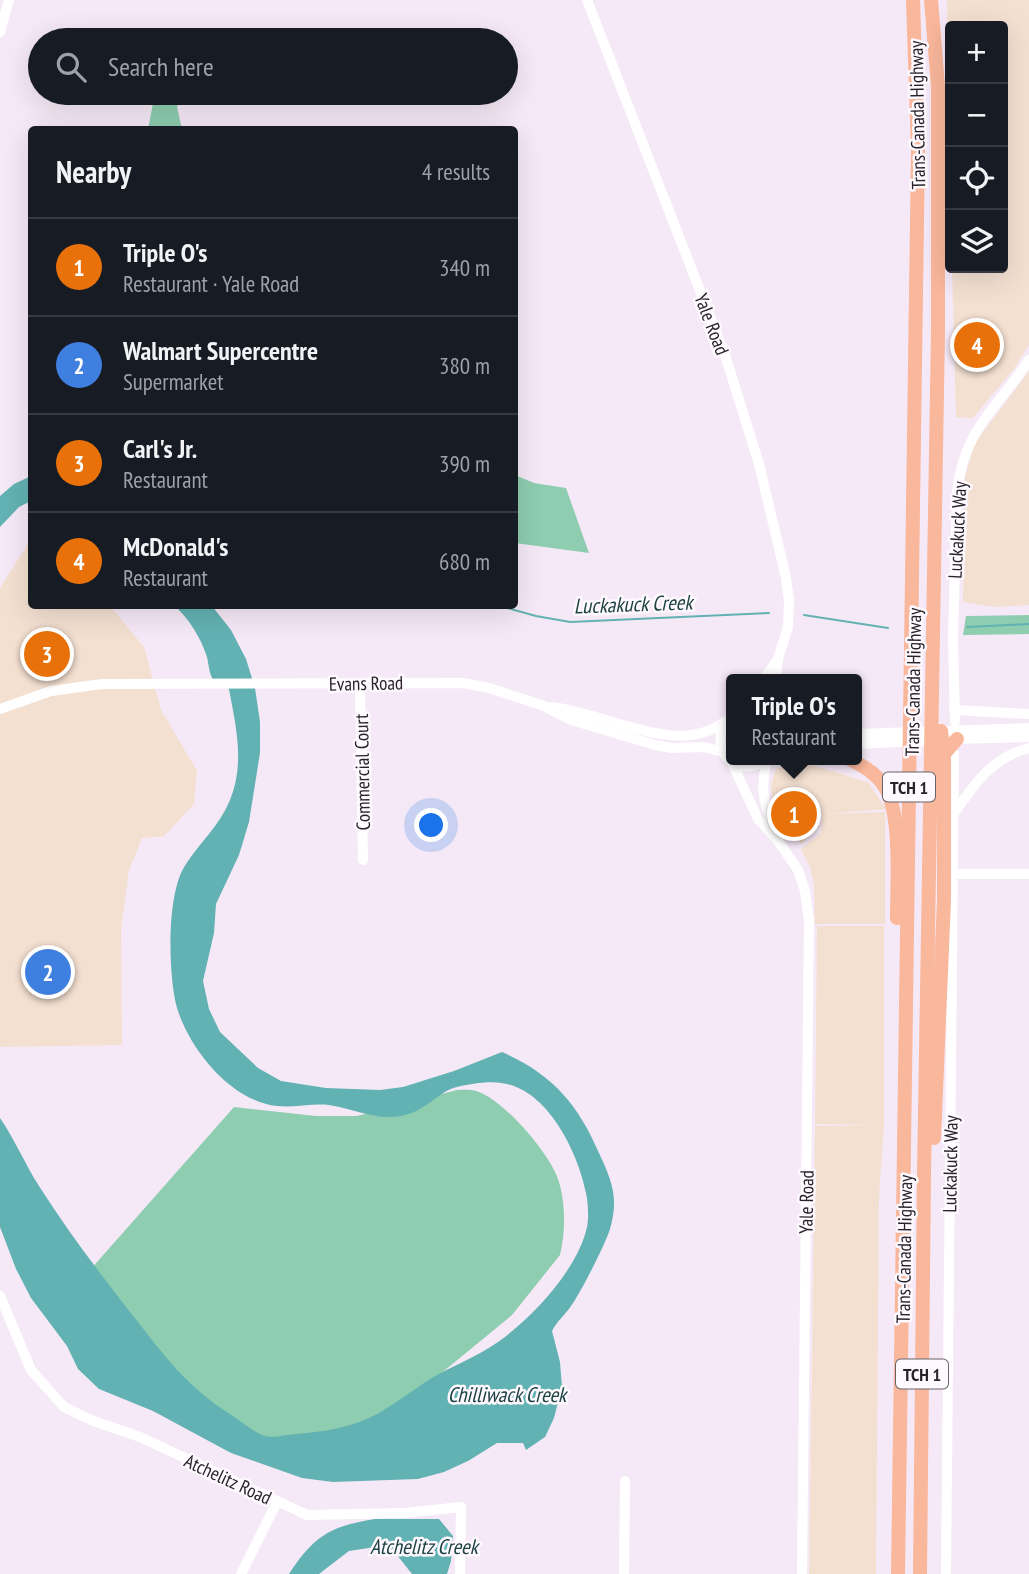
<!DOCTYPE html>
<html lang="en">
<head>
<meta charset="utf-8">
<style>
  body { margin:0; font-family:"PT Sans Narrow",sans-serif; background:#242831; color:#f1f3f6 }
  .controls { position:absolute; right:21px; top:21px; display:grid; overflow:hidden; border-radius:7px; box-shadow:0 7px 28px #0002 }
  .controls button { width:63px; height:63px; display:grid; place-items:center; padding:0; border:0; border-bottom:2px solid #363941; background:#171b24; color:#f1f3f6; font:35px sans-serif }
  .you { position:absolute; left:432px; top:826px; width:24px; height:24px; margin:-18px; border:5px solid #fff; border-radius:50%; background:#1a73e8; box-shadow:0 0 0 10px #1a73e833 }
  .badge { display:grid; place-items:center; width:46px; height:46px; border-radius:50%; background:#427f96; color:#fff; font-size:23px; font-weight:700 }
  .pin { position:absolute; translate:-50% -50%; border:4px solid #fff; box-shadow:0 2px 7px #0006 }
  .popup { position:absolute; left:726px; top:674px; width:136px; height:91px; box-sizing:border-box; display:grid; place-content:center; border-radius:7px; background:#171b24; filter:drop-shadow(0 2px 5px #0005); font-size:23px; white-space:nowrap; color:#9ea1a6 }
  .popup b { font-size:26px; color:#f1f3f6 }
  .popup::after { content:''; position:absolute; left:50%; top:100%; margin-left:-14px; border:14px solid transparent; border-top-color:#171b24 }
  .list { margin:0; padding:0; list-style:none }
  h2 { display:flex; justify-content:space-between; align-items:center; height:91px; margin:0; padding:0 28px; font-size:30px }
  h2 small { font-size:23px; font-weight:400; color:#9ea1a6 }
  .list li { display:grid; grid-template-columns:46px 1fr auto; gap:21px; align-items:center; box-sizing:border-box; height:98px; padding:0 28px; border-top:2px solid #363941 }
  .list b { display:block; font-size:26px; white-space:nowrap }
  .list p { margin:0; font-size:23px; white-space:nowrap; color:#9ea1a6 }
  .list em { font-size:23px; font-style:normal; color:#9ea1a6 }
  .icon { flex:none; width:38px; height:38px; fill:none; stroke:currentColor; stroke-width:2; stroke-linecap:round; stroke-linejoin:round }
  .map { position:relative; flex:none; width:1029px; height:1574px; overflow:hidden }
  .search { position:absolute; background:#171b24; box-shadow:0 7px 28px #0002; left:28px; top:28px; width:490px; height:77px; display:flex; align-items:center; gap:18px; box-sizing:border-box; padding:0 24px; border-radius:38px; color:#9ea1a6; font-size:26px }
  .panel { position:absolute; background:#171b24; box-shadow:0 7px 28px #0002; left:28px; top:126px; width:490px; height:483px; border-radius:7px }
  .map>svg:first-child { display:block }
</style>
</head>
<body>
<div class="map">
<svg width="1029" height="1574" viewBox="0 0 1029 1574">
  <rect width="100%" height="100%" fill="#f6e9f7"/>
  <g fill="#f4e0d1">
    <polygon points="947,0 1029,0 1029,345 1013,370 973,418 956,417 952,268 1003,268 1003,26 950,26 950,173"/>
    <polygon points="1029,371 1029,605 994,607 963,602 965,477 975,443"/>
    <polygon points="31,539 32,606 110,606 144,647 161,710 197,771 194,804 164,836 142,838 129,870 121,929 122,1045 0,1047 0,588"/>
    <polygon points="789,764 811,765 868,782 886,809 825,814 885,812 885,924 815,924 814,886 810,867 801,849 821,833 822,814 819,814 819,827 801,844 773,806 771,784 776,769"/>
    <polygon points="817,926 884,926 884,1126 879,1197 876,1574 809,1574 815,1126 878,1125 815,1124"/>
  </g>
  <g fill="#8ecdb0">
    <polygon points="155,93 181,93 177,107 182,129 148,129"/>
    <polygon points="515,475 534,483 566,488 589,553 515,543"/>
    <polygon points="1029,615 1029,634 963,635 966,616"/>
    <path d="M457 1090C464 1090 472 1089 479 1092 505 1102 545 1149 556 1174 566 1197 566 1231 560 1255L512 1315 405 1403 305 1451 251 1433 187 1396 90 1270 234 1107 316 1116H357Z"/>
  </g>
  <g fill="#63b2b3">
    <polygon points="31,476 31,501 19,507 0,527 0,496 14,484"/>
    <path d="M175 606H212L231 630 246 659 255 688 260 722V753L249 822 239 855 216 904 214 933 203 981 209 1009 220 1032 258 1068 281 1081 326 1088 380 1090 403 1087 454 1071 502 1052C552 1074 578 1104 599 1153 612 1181 619 1198 610 1229 605 1245 581 1292 571 1306 565 1315 557 1321 552 1331L560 1362 562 1387 554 1418 545 1437 526 1450 523 1443H497L468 1461 444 1472 418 1479 333 1482 302 1478 231 1453 153 1411 99 1389 78 1369 67 1346 31 1298 16 1269 0 1227V1118C15 1140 25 1164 39 1186 67 1230 98 1271 130 1312 165 1356 184 1385 233 1416 242 1422 252 1431 262 1435 271 1439 285 1435 296 1434 323 1432 355 1427 379 1413 396 1403 413 1390 430 1379 452 1366 477 1357 498 1342 532 1318 578 1269 587 1227 589 1218 588 1202 586 1193 578 1152 547 1088 501 1083 488 1081 470 1084 457 1087 441 1090 425 1111 405 1115 378 1122 356 1109 329 1105 312 1103 294 1108 277 1106 231 1101 190 1050 177 1008 168 975 166 892 186 864 200 842 220 825 230 800 245 763 236 727 229 689L223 684 215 683C209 675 209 666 207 657 201 638 189 619 175 606Z"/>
    <path d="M375 1519H439L453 1536 451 1561 447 1574H412L397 1555 375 1547 349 1551 319 1574H289C314 1536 330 1526 375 1519Z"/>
  </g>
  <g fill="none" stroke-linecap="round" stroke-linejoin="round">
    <g stroke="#63b2b3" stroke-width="2">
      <polyline points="500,606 536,616 570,622 769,613"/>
      <polyline points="804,615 888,628"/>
      <polyline points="967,627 1029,624"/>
    </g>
    <g stroke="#fff" stroke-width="10">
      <polyline points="587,0 725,355 759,464 786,578 789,600 788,627 778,659 776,679"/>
      <polyline points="0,32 9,0"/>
      <polyline points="764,679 778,659"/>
      <polyline points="360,684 363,860"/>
      <path d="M551 707C605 712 677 758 724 722"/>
      <polyline points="0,709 51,691 102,684 464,683 489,688 544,706 571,720 655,745 672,748 704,747 723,752"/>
      <polyline points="954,710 1029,714"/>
      <path d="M731 716C704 743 734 782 765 760"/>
      <path d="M955 722 953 638 957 492C964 428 997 409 1029 360"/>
      <polyline points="857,734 1029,728"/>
      <polyline points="953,739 1029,737"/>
      <polyline points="857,744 938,740"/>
      <path d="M767 760C759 792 765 804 775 834"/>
      <polyline points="731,761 758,819 776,838 798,870 805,891 809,920 802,1574"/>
      <path d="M955 812C975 783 993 757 1029 748"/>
      <polyline points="953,874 1029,874"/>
      <polyline points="0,1296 31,1370 64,1407 91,1420 140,1437 307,1515 405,1513 461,1507 460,1574"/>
      <polyline points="241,1574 277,1502"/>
      <polyline points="624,1574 625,1481"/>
      <polyline points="946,1574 954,754"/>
    </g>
    <g stroke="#f9b79b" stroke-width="14">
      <polyline points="944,754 957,739"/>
      <path d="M851 760C864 766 877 774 885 787 902 815 897 884 897 918"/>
      <polyline points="934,1138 944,900 944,754 941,731"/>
      <polyline points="898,1574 918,151 913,0"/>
      <polyline points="920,1574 924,1173 938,332 938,86 931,0"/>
    </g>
  </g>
  <g text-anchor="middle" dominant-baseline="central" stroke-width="5" stroke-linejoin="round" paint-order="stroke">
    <g fill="#fef9ff" stroke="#686368" stroke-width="2">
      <rect x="883" y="772.5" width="52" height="29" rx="5"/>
      <rect x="896" y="1359.5" width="52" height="29" rx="5"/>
    </g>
    <g font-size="18" font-weight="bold" fill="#272328">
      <text x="909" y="787">TCH 1</text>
      <text x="922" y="1374">TCH 1</text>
    </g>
    <g font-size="19" fill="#272328" stroke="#fef9ff">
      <text transform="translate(917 115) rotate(-91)">Trans-Canada Highway</text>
      <text transform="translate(712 324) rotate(69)">Yale Road</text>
      <text transform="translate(957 530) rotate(-87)">Luckakuck Way</text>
      <text transform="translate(913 682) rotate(-89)">Trans-Canada Highway</text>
      <text transform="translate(366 683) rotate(-1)">Evans Road</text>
      <text transform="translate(362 772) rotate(-91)">Commercial Court</text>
      <text transform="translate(950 1164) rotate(-89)">Luckakuck Way</text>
      <text transform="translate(806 1202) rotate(-89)">Yale Road</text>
      <text transform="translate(904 1249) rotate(-89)">Trans-Canada Highway</text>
      <text transform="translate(228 1479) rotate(25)">Atchelitz Road</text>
    </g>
    <g font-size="21" font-style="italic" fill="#1c4243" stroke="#fef9ff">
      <text transform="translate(633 604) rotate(-2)">Luckakuck Creek</text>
      <text x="507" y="1394">Chilliwack Creek</text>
      <text x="424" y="1546">Atchelitz Creek</text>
    </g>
  </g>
</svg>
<div class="controls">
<button>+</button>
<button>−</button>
<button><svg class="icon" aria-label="locate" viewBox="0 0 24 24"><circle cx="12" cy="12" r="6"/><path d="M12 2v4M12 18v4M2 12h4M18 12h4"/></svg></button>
<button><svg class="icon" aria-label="layers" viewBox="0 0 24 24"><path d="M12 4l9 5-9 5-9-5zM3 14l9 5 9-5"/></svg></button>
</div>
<div class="you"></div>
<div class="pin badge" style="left:794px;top:814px;background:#e8710a">1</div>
<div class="popup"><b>Triple O's</b>Restaurant</div>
<div class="pin badge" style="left:48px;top:972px;background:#3f7fe0">2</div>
<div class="pin badge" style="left:47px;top:654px;background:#e8710a">3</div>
<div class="pin badge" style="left:977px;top:345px;background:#e8710a">4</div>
<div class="search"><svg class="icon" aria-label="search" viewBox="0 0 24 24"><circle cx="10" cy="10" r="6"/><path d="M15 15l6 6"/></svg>Search here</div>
<section class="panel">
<h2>Nearby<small>4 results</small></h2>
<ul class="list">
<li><span class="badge" style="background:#e8710a">1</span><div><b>Triple O's</b><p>Restaurant · Yale Road</p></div><em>340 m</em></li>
<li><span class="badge" style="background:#3f7fe0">2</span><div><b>Walmart Supercentre</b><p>Supermarket</p></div><em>380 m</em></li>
<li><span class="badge" style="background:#e8710a">3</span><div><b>Carl's Jr.</b><p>Restaurant</p></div><em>390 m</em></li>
<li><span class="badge" style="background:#e8710a">4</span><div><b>McDonald's</b><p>Restaurant</p></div><em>680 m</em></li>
</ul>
</section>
</div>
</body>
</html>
